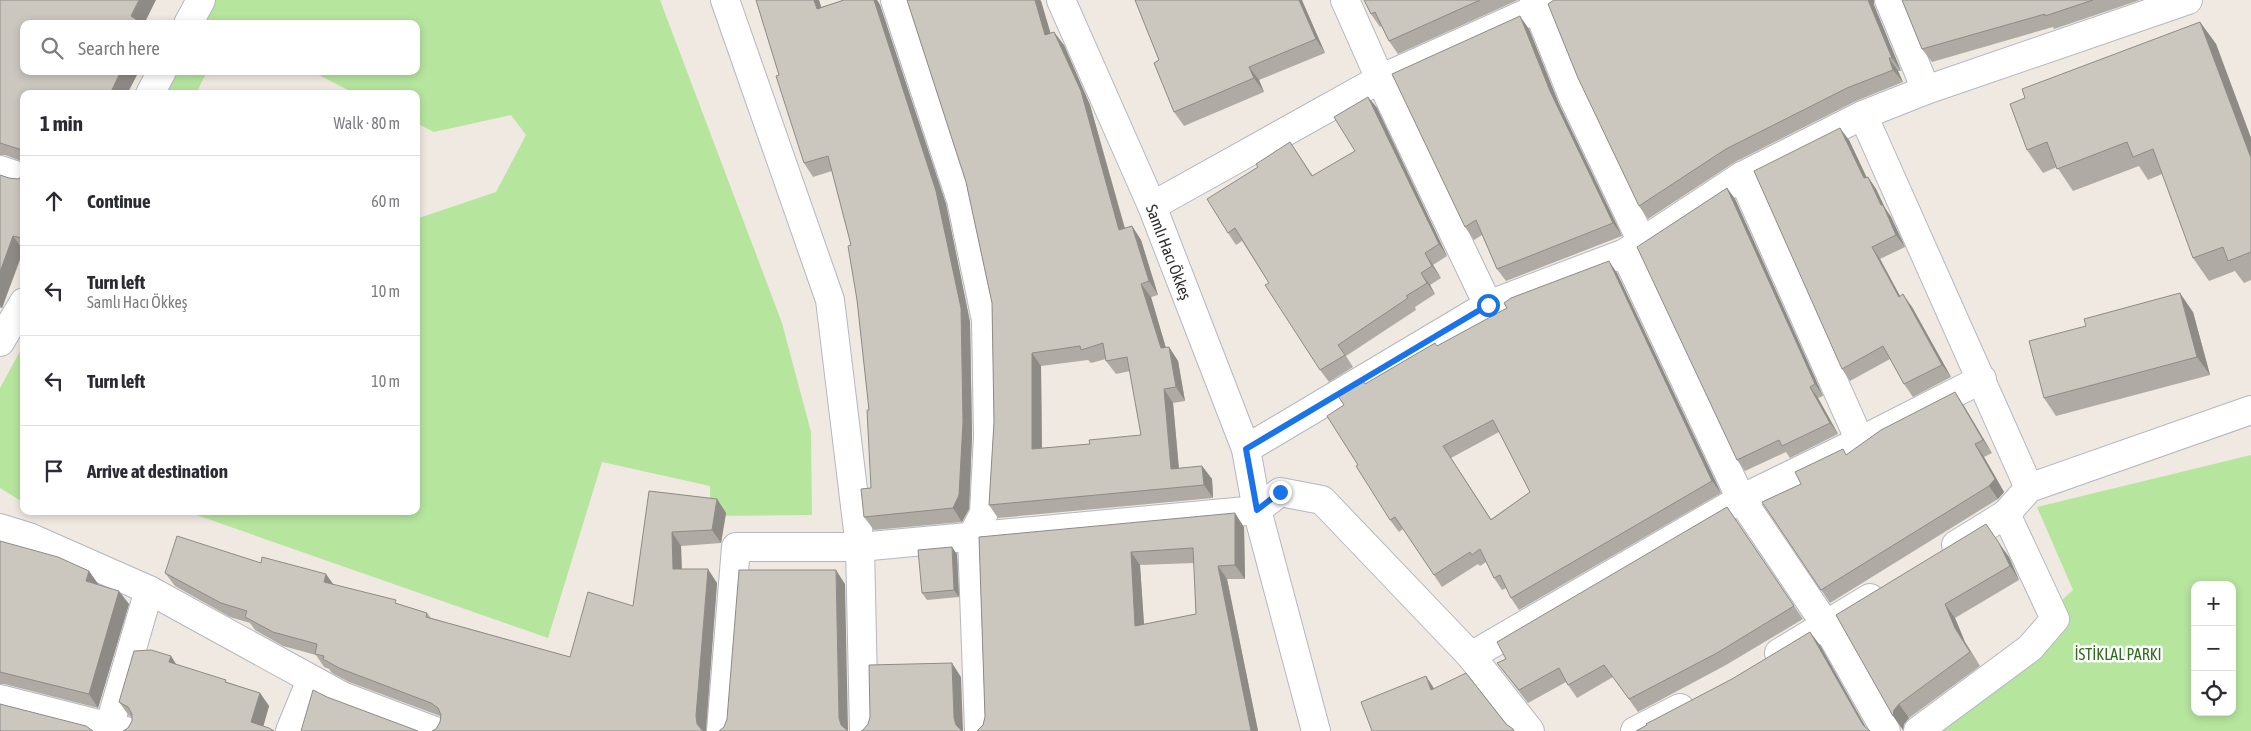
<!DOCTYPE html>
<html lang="en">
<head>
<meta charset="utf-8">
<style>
  body { margin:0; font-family:"Asap Condensed",sans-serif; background:#f7f7f7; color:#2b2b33 }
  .controls { position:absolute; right:15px; bottom:15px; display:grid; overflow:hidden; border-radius:10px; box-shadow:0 2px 8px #0003 }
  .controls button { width:45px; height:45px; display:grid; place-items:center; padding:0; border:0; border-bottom:1px solid #e1e1e2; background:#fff; color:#2b2b33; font:25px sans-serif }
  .stop { position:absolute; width:15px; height:15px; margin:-11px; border:4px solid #1a73e8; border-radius:50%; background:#fff }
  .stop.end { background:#1a73e8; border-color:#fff; box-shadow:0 1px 5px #0008 }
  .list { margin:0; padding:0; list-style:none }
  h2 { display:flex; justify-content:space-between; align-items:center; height:65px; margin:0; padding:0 20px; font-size:21px }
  h2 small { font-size:16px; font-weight:400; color:#7c7c81 }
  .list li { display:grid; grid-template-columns:32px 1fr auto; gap:15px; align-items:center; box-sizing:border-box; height:90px; padding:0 20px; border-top:1px solid #e1e1e2 }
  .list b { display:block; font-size:19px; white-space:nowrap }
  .list p { margin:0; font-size:16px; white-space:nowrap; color:#7c7c81 }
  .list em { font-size:16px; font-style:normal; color:#7c7c81 }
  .icon { flex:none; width:28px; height:28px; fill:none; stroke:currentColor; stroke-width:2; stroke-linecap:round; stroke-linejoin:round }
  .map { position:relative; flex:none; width:2251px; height:731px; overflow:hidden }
  .search { position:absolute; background:#fff; box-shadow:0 2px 8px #0003; left:20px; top:20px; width:400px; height:55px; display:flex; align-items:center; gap:12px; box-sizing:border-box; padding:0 18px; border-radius:10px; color:#7c7c81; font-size:19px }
  .panel { position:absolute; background:#fff; box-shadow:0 2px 8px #0003; left:20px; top:90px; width:400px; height:425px; border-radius:10px }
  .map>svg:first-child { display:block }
</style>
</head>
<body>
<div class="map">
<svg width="2251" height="731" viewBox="0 0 2251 731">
  <rect width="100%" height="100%" fill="#efe9e1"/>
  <g fill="#b6e59e" fill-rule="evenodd">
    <polygon points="212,0 660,0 782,323 811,432 812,515 710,516 710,486 602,462 548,638 185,511 416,511 416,219 496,192 526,135 511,115 434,132 416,123 416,94 356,94 311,71 416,71 416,24 199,24"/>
    <polygon points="173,71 207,71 196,94 161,94"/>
    <polygon points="24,344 24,499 21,501 0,488 0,388"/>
    <path d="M2251 455V731H1919L2073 590 2037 507ZM2195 585H2232V712H2195Z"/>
  </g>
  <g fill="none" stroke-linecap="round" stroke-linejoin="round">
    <g stroke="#b4b7c1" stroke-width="30">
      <g id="street">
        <polyline points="725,0 830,300 860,547 864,731"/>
        <polyline points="895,0 961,200 986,320 988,436 984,513 972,537 979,731"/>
        <polyline points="1345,0 1380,79 1488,305"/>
        <polyline points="1534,0 1573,97 1642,242"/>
        <polyline points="1889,0 1926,90"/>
        <polyline points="188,24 201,0"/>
        <polyline points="150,94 162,71"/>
        <polyline points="1863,115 2029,488"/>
        <polyline points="0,170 24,178"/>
        <polyline points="1742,176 1860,441"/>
        <polyline points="1152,206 1380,79 1556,0"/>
        <polyline points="1625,253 1741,499 1826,625 1886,731"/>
        <polyline points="0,342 24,302"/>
        <polyline points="1246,449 1488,305 1625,253 1742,176 1863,115 1926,90 2188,0"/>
        <polyline points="0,528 29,537 149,590 342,696 435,731"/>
        <polyline points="1956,545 2006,514 2029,488 2251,410"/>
        <polyline points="1779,653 1870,598"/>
        <polyline points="1471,656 1741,499 1860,441 1982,379"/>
        <polyline points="0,699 126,731"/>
        <polyline points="108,731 149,590"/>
        <polyline points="290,731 311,680"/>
        <polyline points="721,731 736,547 860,547 1257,510"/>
        <polyline points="1635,731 1680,708"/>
        <polyline points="1918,731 2030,648 2055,619 2006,514"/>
      </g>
    </g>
    <g stroke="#b4b7c1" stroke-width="30">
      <g id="secondary">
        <polyline points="1061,0 1152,206 1246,449 1257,510 1316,731"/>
        <polyline points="1257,510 1280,492 1322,500 1471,656 1530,731"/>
      </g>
    </g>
    <use href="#street" stroke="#fff" stroke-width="28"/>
    <use href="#secondary" stroke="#fff" stroke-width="28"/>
  </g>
  <g fill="#afaba4" fill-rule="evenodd">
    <polygon points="0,0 24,71 139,71 127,94 24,94 24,162 5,155 0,155"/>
    <polygon points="756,0 819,0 821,7 844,0 877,0 880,5 946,204 970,322 972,436 969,509 962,522 874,530 864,517 871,488 869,410 851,245 832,171 813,177 804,163 779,75"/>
    <path d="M907 0H1040L1041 1 1050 33 1064 45 1090 105 1125 228 1132 226 1141 240 1158 295 1151 297 1166 348 1169 347 1178 361 1185 401 1173 403 1179 468 1202 466 1212 479 1213 498 998 518 989 505 994 422 992 303 966 182ZM1106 359V361L1116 374 1130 371 1141 435 1090 444 1042 448 1041 366 1088 360 1091 363Z"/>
    <polygon points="1135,0 1302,0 1325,53 1259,80 1264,92 1184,126 1174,112 1159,60"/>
    <polygon points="1364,0 1518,0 1398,54 1389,41 1381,26 1380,27 1371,14"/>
    <polygon points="1902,0 2140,0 2054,29 2053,27 1932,62 1922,49"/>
    <polygon points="1874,5 1901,71 1898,71 1903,82 1856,101 1735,162 1648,219 1639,206"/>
    <polygon points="2200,22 2216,44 2251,138 2251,280 2244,283 2235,271 2209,281 2193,258 2162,174 2148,180 2139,166 2073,191 2057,167 2043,173 2027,150 2025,98"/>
    <polygon points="1529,29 1559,104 1622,236 1506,281 1497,269 1482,235 1474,240 1465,227"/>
    <polygon points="1368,97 1377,108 1447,256 1433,265 1441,278 1430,285 1435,294 1415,307 1416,310 1346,356 1353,367 1329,382 1320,370 1269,283 1242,241 1236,245 1228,233 1258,167 1290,142 1313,176 1355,151"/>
    <polygon points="1849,140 1867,178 1868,177 1876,189 1885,208 1891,217 1905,247 1880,259 1900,296 1912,307 1951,377 1913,397 1904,384 1890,359 1850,381 1842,369"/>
    <polygon points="0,175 9,178 18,179 24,175 24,250 2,308 0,308"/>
    <polygon points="1727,188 1735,199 1823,396 1818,398 1838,434 1790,458 1786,452 1745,471 1737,460"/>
    <path d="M1617 273 1721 493 1519 610 1511 598 1506 588 1502 590 1494 578 1486 562 1480 566 1478 564 1442 587 1403 529 1399 532 1390 520 1344 405 1365 384 1437 346ZM1499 432 1530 492 1491 519 1451 458Z"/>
    <polygon points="2193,312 2210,375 2056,416 2044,398"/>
    <polygon points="1964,406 1992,453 1984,457 2004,492 1998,499 1830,603 1762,502 1801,484 1847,454"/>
    <polygon points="649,491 717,499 726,513 721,543 681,546 682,569 717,583 705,730 436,729 440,722 440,716 349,682 332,673 329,669 324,667 316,655 283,646 255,630 250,623 230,617 175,586 165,573 261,563 427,613 431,618 570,657 633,606"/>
    <polygon points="1727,507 1803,619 1726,665 1638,712 1613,677 1577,698 1566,682 1528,703 1497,663 1506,659"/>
    <path d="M1244 527 1245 579H1227L1258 731H977L983 725 985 717 979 537ZM1194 563 1196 614 1144 624 1140 565Z"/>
    <polygon points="0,541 89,571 98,585 129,604 98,708 4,684 0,684"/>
    <polygon points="957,554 959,597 927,600 922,593"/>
    <polygon points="2009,557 2019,580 1955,618 1965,642 1980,666 1909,718 1904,724 1903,730 1836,615"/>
    <polygon points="177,665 260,693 269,706 263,726 128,728 132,721 132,717 129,716 119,702"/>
  </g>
  <g fill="#8e8b86">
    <polygon points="139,0 156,0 144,24 136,24 131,16"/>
    <polygon points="814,0 819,0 826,22 817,9"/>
    <polygon points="874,0 877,0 880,5 946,204 970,322 972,436 969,509 962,522 953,508"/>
    <polygon points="1035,0 1040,0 1041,1 1055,48 1045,35"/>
    <polygon points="1299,0 1302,0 1303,3 1325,53 1316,39"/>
    <polygon points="1868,0 1874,0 1874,5 1901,71 1892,58"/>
    <polygon points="1520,16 1529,29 1559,104 1622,236 1613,223 1550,91"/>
    <polygon points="2200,22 2216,44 2251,138 2251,158"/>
    <polygon points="1054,32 1064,45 1090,105 1129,244 1119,230"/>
    <polygon points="1889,58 1898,71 1903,82 1893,70"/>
    <polygon points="1249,67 1259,80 1264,92 1254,78"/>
    <polygon points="121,71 139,71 127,94 110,94"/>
    <polygon points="1368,97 1377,108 1447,256 1439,244"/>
    <polygon points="1840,128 1849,140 1873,191 1864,178"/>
    <polygon points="1868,177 1876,189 1885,208 1891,217 1905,247 1896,235"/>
    <polygon points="1727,188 1735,199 1823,396 1815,384"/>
    <polygon points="1132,226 1141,240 1158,295 1149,281"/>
    <polygon points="13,236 23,250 2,308 0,305 0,272"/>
    <polygon points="1872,247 1880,259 1907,309 1899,297"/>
    <polygon points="1425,253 1433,265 1441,278 1432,266"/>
    <polygon points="1609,261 1617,273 1721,493 1712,481"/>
    <polygon points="1421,273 1430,285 1435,294 1427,283"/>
    <polygon points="1141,284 1151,297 1170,362 1161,348"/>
    <polygon points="2180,293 2193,312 2210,375 2197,357"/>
    <polygon points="1903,294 1912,307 1951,377 1942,365"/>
    <polygon points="1169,347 1178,361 1185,401 1176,387"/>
    <polygon points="1032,353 1041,366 1042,462 1032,449"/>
    <polygon points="1810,387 1818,398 1838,434 1830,423"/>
    <polygon points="1164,389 1173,403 1180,482 1171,469"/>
    <polygon points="1955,392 1964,406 1992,453 1983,440"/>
    <polygon points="1975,444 1984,457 2004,492 1998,499 1989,486"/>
    <polygon points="1443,446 1451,458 1499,532 1491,520"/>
    <polygon points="1202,466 1212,479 1213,498 1204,485"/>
    <polygon points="717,499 726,513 721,543 712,530"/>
    <polygon points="1235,513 1244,527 1245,579 1235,565"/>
    <polygon points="672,532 681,546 682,583 673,569"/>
    <polygon points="1999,543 2009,557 2019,580 2010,566"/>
    <polygon points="952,547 957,554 959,597 954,590"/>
    <polygon points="1131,552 1140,565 1145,640 1135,626"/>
    <polygon points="1218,566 1227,579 1258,731 1251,731"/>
    <polygon points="708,569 717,583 706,731 702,731 697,724 696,716"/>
    <polygon points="836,570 845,584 848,731 845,731 841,725 839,718"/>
    <polygon points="89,571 99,585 86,581"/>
    <polygon points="326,574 336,588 324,582"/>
    <polygon points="119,591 129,604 98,708 89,694"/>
    <polygon points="1945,604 1955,618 1965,642 1980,666 1955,628"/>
    <polygon points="1810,632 1820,645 1868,731 1863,725"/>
    <polygon points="171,656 180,670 169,662"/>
    <polygon points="952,663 961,677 963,731 960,731 956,725 954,718"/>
    <polygon points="1426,676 1437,693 1431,690"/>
    <polygon points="260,693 269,706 262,731 251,722"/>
    <polygon points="1899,704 1909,718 1904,724 1903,730 1893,716 1894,710"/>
  </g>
  <g fill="#cbc7bf" stroke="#8e8b86" fill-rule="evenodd">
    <polygon points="0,0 139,0 131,16 137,20 136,24 24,24 24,71 121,71 110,94 24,94 24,152 19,149 0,143"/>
    <polygon points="756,0 814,0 817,9 844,0 874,0 936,191 961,308 963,422 959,495 953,508 864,517 861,489 871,488 867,410 869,410 857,300 848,246 851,245 828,156 804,163 776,76 779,75"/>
    <path d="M907 0H1035L1045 35 1054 32 1081 91 1119 230 1132 226 1149 281 1141 284 1161 348 1169 347 1176 387 1164 389 1171 469 1202 466 1204 485 989 505 994 422 992 303 966 182ZM1103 343 1106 361 1127 357 1141 435 1089 440 1090 444 1032 449V353L1080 346 1081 350Z"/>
    <polygon points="1135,0 1299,0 1316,39 1249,67 1254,78 1174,112 1154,63 1159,60"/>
    <polygon points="1364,0 1480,0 1389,41 1375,12 1371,14"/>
    <polygon points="1554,0 1868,0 1892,58 1889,58 1893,70 1847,88 1726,149 1639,206 1578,78 1548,4"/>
    <polygon points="1902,0 2093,0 2045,16 2045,14 1922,49"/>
    <polygon points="1520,16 1550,91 1613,223 1497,269 1476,220 1465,227 1392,74"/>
    <polygon points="2200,22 2251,158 2251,252 2228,261 2223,247 2193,258 2153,149 2133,157 2127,142 2057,169 2047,142 2027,150 2010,104 2025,98 2022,89"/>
    <polygon points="1368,97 1439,244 1425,253 1432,266 1421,273 1427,283 1406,296 1408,298 1338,345 1345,355 1320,370 1265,285 1269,283 1235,228 1228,233 1207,199 1258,167 1256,164 1290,142 1312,176 1355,151 1334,117"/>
    <polygon points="1840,128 1864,178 1868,177 1881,205 1883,205 1896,235 1872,247 1899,297 1903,294 1942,365 1904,384 1883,346 1842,369 1754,171"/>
    <polygon points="0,175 9,178 18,179 24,175 24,233 22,238 13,236 0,272"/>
    <polygon points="1727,188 1815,384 1810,387 1830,423 1782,446 1779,440 1737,460 1637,247"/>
    <path d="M1609 261 1712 481 1511 598 1500 575 1494 578 1480 549 1472 555 1470 552 1434 575 1395 517 1390 520 1356 466 1358 465 1327 416 1344 405 1338 396 1363 381 1365 384 1435 343 1437 346 1507 308 1504 303 1511 298ZM1493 420 1530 492 1491 520 1443 446Z"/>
    <polygon points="2180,293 2197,357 2044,398 2029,341 2086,326 2084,319"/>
    <polygon points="1955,392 1983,440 1975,444 1995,479 1989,486 1821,590 1762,502 1801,484 1795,472 1843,449 1846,455 1881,430"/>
    <polygon points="649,491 717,499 712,530 672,532 673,569 708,569 696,716 697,724 702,730 705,731 432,731 436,729 440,722 441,715 438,708 431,703 339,668 323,659 324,656 315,654 317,644 273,632 245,617 247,611 221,603 165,573 177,536 261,563 262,557 326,574 324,582 396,600 395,603 427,613 426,617 570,657 588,592 633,606"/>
    <polygon points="1727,507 1794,606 1717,653 1629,699 1604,665 1568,685 1559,668 1519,690 1497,663 1506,659 1497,642"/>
    <path d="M1235 513V565L1218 566 1251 731H977L983 725 985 717 979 537ZM1193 548 1196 614 1135 626 1131 552Z"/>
    <polygon points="1986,524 1999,543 2010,566 1945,604 1955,628 1970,652 1899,704 1894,710 1893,716 1836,615"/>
    <polygon points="0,541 58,557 89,571 86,581 119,591 89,694 0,672"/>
    <polygon points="952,547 954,590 922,593 918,550"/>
    <polygon points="739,570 836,570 839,718 841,725 848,731 719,731 724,727 727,719"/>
    <polygon points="1810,632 1863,725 1870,731 1636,731 1647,725 1646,724 1732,679"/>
    <polygon points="151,650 171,656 169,662 226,680 225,682 260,693 251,722 269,728 274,731 123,731 128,728 132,721 132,714 128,707 119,702 134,651"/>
    <polygon points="952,663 954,718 956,725 962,731 861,731 863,730 868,724 870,717 869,665"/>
    <polygon points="1466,673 1506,724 1513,729 1514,731 1372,731 1361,702 1426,676 1431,690"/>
    <polygon points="313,690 327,697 418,731 301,731"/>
    <polygon points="0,704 86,726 93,731 0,731"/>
  </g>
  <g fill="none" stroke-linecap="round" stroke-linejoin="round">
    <polyline stroke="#1a73e8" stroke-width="6" points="1280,492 1257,510 1246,449 1488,305"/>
  </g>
  <g text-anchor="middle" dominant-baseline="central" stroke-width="5" stroke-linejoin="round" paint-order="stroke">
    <g font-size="16" fill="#2e2e2e" stroke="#fff">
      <text transform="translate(1169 252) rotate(69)">Samlı Hacı Ökkeş</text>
    </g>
    <g font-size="16" fill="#2c6e1b" stroke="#fff">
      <text x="2118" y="654">İSTİKLAL PARKI</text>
    </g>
  </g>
</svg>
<div class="controls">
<button>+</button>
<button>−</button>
<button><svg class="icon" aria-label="locate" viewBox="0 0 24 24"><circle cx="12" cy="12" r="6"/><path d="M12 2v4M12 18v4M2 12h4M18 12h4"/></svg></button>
</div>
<div class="stop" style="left:1488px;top:305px"></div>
<div class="stop end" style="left:1280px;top:492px"></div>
<div class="search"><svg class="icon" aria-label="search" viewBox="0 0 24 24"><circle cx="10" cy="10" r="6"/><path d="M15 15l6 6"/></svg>Search here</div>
<section class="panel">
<h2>1 min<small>Walk · 80 m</small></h2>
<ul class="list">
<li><svg class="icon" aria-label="ahead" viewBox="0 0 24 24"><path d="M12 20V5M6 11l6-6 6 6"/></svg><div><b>Continue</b></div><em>60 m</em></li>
<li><svg class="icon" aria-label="left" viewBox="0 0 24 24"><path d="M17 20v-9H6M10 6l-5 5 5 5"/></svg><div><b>Turn left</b><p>Samlı Hacı Ökkeş</p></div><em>10 m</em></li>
<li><svg class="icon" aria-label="left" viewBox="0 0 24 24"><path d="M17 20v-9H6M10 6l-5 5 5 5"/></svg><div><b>Turn left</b></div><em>10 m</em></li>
<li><svg class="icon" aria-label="arrive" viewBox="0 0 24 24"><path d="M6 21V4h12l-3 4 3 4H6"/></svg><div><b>Arrive at destination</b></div></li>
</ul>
</section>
</div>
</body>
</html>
